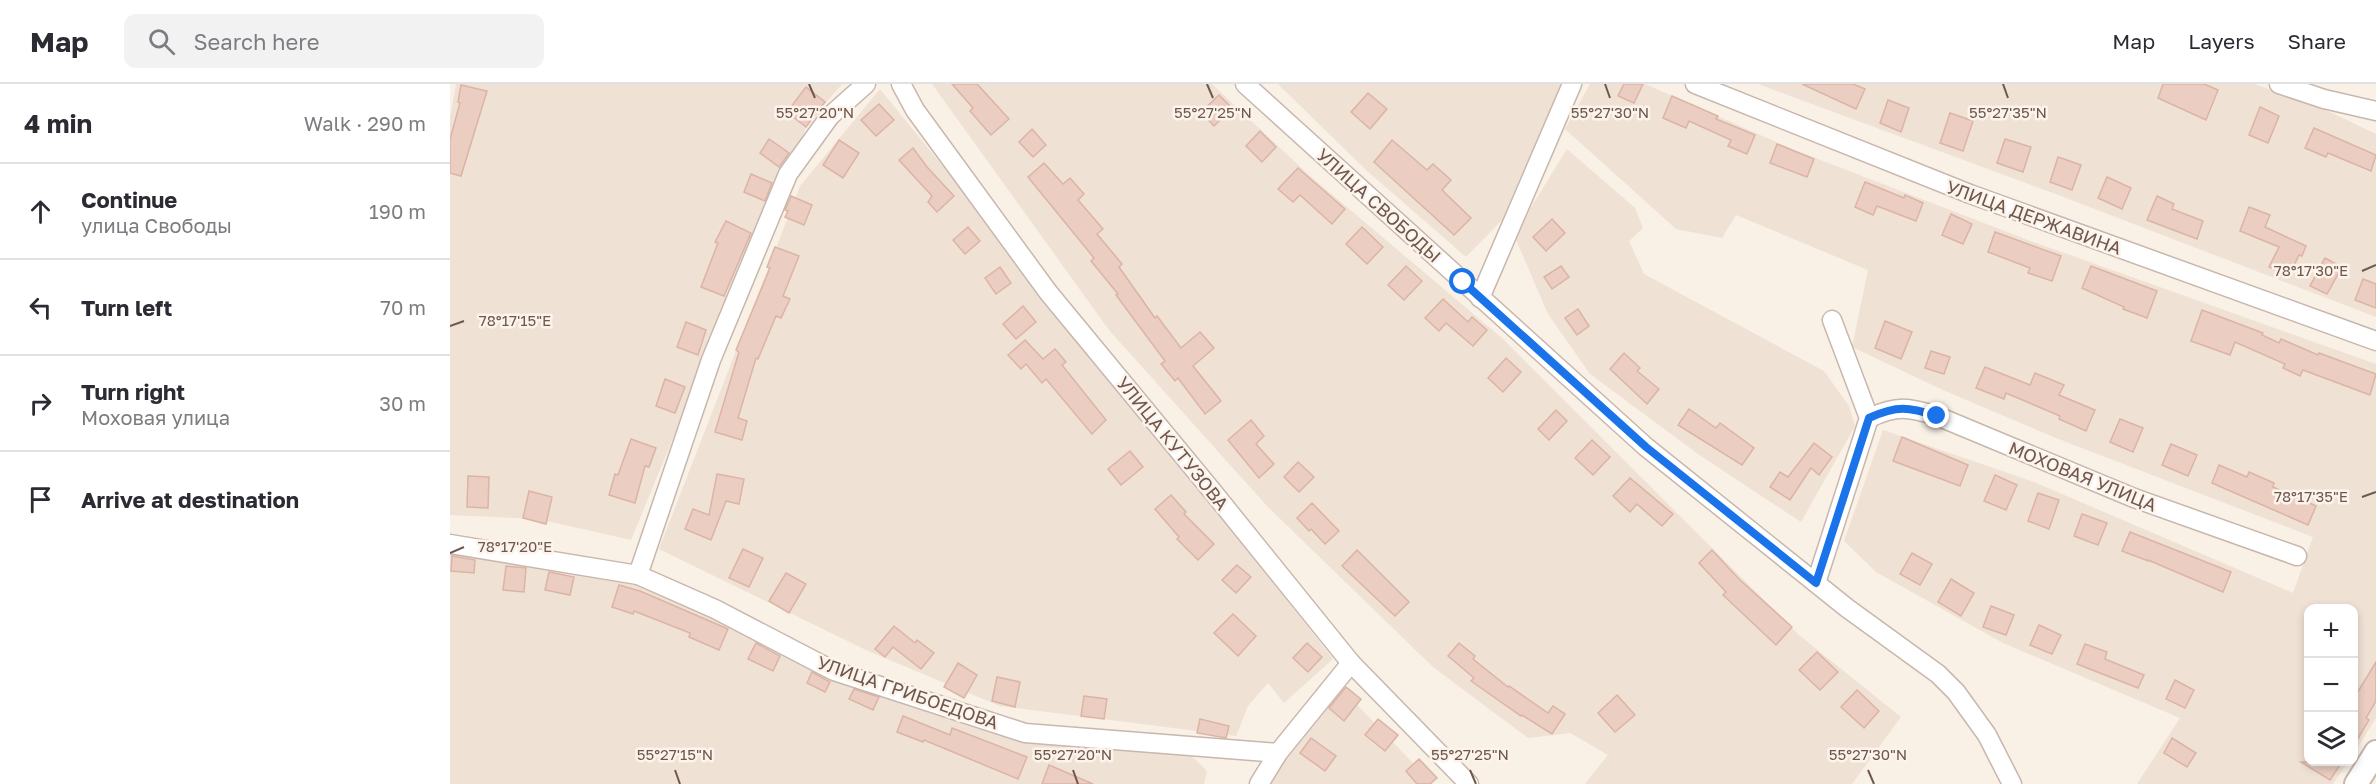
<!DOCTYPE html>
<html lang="en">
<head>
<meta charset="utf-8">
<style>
  body { margin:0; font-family:"Golos Text",sans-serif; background:#f2f2f3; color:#2b2b33 }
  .controls { position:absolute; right:18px; bottom:18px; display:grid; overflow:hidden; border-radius:12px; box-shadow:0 3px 9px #0003 }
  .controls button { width:54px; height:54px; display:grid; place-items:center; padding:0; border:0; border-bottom:2px solid #e1e1e2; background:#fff; color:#2b2b33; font:30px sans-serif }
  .stop { position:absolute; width:18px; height:18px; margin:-14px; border:4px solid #1a73e8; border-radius:50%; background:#fff }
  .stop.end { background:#1a73e8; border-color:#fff; box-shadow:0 2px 6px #0008 }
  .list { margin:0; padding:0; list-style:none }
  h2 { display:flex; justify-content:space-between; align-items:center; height:78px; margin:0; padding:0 24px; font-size:26px }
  h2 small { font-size:20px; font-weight:400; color:#7c7c81 }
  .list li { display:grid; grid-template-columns:39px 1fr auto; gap:18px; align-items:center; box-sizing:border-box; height:96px; padding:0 24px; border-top:2px solid #e1e1e2 }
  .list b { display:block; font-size:22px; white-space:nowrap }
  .list p { margin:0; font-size:20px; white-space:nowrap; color:#7c7c81 }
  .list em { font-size:20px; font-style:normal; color:#7c7c81 }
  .icon { flex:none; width:33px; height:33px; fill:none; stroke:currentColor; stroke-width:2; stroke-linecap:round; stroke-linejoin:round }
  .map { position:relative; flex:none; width:1926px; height:700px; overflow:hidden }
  header { display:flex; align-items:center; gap:36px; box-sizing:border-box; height:84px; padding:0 30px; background:#fff; border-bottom:2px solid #e1e1e2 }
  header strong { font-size:28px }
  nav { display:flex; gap:33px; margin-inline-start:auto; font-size:21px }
  .search { width:420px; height:54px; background:#f2f2f3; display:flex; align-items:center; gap:15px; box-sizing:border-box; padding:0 21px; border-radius:12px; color:#7c7c81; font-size:22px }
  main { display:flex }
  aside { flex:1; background:#fff }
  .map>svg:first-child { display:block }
</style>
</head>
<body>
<header>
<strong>Map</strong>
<div class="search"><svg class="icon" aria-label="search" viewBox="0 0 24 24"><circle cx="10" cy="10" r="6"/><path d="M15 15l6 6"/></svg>Search here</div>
<nav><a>Map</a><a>Layers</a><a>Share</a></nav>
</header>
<main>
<aside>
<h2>4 min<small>Walk · 290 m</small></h2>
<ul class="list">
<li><svg class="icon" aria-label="ahead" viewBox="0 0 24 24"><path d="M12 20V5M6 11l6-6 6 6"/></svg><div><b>Continue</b><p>улица Свободы</p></div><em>190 m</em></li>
<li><svg class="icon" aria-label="left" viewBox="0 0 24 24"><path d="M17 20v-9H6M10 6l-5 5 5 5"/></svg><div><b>Turn left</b></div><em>70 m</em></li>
<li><svg class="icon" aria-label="right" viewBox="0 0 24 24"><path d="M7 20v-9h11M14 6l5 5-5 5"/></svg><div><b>Turn right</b><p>Моховая улица</p></div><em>30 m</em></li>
<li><svg class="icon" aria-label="arrive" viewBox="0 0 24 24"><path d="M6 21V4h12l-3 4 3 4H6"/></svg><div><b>Arrive at destination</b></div></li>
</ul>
</aside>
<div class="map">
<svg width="1926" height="700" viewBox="0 0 1926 700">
  <rect width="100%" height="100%" fill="#f9f0e6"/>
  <g fill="#f0e1d5">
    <polygon points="6,0 392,0 358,40 323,112 181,456 88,435 0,431 0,33"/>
    <polygon points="482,0 762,0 859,91 1053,255 1349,551 1451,633 1402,700 1135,700 1158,671 1120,649 1078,654 983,583 817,422 659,246"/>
    <polygon points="828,0 1111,0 1053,135 1016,173 916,86"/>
    <polygon points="1140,0 1195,0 1342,65 1578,156 1926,280 1926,634 1904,669 1904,524 1858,524 1858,678 1898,678 1883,700 1687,700 1730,634 1553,559 1426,488 1394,457 1433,346 1584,398 1843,509 1863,453 1606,354 1493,306 1402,263 1418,186 1286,131 1272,154 1226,145 1115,45"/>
    <polygon points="1308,0 1805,0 1878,27 1926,50 1926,233 1603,109"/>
    <polygon points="430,5 574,182 883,575 834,619 818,599 798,622 786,652 550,622 418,567 209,465 350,102"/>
    <polygon points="1117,65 1185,124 1193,144 1179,157 1194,190 1374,287 1399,322 1405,342 1351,438 1248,370 1140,290 1098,230 1064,151"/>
    <polygon points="0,457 188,495 503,634 738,668 757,687 754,700 0,700"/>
    <polygon points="892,605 983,700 817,700 883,608"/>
  </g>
  <g fill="#ebcec1" stroke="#dbb4a4" stroke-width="1.5">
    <polygon points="502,0 527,0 559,35 541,51 520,27 523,24"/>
    <polygon points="1174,0 1193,0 1184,19 1168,12"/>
    <polygon points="1352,0 1403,0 1415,5 1406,25"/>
    <polygon points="1713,0 1754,0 1768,6 1756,36 1708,14"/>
    <polygon points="11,1 37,7 11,92 0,89 0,55 10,19 8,18"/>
    <polygon points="356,3 375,18 356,43 337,28"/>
    <polygon points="918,9 937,25 920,45 901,28"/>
    <polygon points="769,11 782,24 764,42 751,28"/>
    <polygon points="1222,12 1268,32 1266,35 1305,51 1297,70 1278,62 1281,56 1239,37 1236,44 1213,34"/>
    <polygon points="1438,16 1459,24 1451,48 1430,39"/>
    <polygon points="429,20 444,36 426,52 411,36"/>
    <polygon points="1810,23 1829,32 1818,59 1799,51"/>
    <polygon points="1500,29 1523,37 1513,67 1490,59"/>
    <polygon points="1864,44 1926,71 1921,87 1878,69 1876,73 1855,64"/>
    <polygon points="582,45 596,61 583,73 569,58"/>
    <polygon points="810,47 826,63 812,78 796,62"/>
    <polygon points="319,55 339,69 329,83 310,69"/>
    <polygon points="1555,55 1581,63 1573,88 1547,79"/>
    <polygon points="389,56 409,69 393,94 373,81"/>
    <polygon points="942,56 977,86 983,80 1001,96 992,106 1021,134 1004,151 924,78"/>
    <polygon points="1327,60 1364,75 1357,93 1320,79"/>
    <polygon points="463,64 477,83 504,112 487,128 478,118 482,112 449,76"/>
    <polygon points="1608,73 1631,81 1622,106 1600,98"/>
    <polygon points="594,79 613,100 620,94 634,110 628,116 653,145 647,150 672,180 669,183 705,234 707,232 731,264 750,248 764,264 743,282 771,317 755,330 728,294 725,297 711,280 715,277 666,211 668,210 641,177 644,174 578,93"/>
    <polygon points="848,84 895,125 882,140 850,111 843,118 828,105"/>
    <polygon points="301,90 322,99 315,117 294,108"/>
    <polygon points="1657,93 1681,104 1672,125 1648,114"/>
    <polygon points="1415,98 1454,114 1455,111 1473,119 1466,137 1427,122 1423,131 1405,123"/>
    <polygon points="341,112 362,121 354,141 335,133 338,127 335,126"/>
    <polygon points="1707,112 1724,120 1722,125 1753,137 1747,155 1697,136"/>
    <polygon points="1799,123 1820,131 1815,143 1856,162 1852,172 1849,171 1839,192 1819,183 1829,163 1790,147"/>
    <polygon points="1501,130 1522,140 1513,160 1492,151"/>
    <polygon points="1102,135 1115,149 1096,167 1083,153"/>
    <polygon points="276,137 301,149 274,212 251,203 268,159 265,158"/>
    <polygon points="518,143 530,157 515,170 503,156"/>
    <polygon points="912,143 933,163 917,180 896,160"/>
    <polygon points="1545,148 1611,172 1602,197 1578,189 1580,184 1538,168"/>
    <polygon points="325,163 349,172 333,212 340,215 331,234 326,232 308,275 306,274 288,334 297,337 292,356 265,348 289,268 286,266 320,184 317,183"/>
    <polygon points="1875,174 1892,183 1877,210 1860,202"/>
    <polygon points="956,182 972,197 954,216 938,201"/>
    <polygon points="1111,182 1119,193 1102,205 1094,193"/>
    <polygon points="1641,182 1707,207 1697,234 1673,225 1674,223 1632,204"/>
    <polygon points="550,183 561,199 546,210 535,194"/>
    <polygon points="1913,195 1926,200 1926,224 1905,216"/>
    <polygon points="993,215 1018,238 1022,233 1037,246 1023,262 996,239 989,247 975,234"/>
    <polygon points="573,222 586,238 566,255 553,240"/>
    <polygon points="1128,225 1139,242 1127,251 1115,234"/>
    <polygon points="1752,226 1813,249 1812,251 1829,259 1831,255 1868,271 1869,269 1926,290 1920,311 1853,286 1850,292 1833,284 1835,280 1785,258 1780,271 1741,257"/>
    <polygon points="1435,237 1462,248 1451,275 1425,264"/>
    <polygon points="236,238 256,246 248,271 227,263"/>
    <polygon points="575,256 593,275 605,265 616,278 612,281 656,336 642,350 596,295 592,299 576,280 571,285 558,271"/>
    <polygon points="1481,267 1500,273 1494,290 1475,284"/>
    <polygon points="1174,269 1190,284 1187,287 1209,305 1197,320 1160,285"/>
    <polygon points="1056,274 1071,288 1053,308 1038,294"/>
    <polygon points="1535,283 1580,301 1585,289 1614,301 1609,311 1645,326 1636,347 1609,335 1610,332 1556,309 1554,315 1526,304"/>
    <polygon points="215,295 235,303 225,329 206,322"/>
    <polygon points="1239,325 1266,344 1270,339 1304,364 1292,381 1228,341"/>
    <polygon points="1106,326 1117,337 1099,356 1088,345"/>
    <polygon points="1670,335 1693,344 1683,368 1660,358"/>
    <polygon points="801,336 814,352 806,360 824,380 809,394 778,356"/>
    <polygon points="1452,353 1518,381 1510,402 1443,377"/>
    <polygon points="181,355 206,364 199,383 195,382 185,419 159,411 165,390 168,391"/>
    <polygon points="1142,356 1160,373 1143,391 1125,374"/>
    <polygon points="1364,359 1382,373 1369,391 1361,384 1340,416 1320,403 1330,388 1338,393"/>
    <polygon points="1721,360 1747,371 1738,392 1712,381"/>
    <polygon points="680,367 693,383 671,401 658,385"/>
    <polygon points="848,378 864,393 849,408 834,393"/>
    <polygon points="1769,381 1797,393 1799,388 1824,399 1823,403 1866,422 1858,441 1762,399"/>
    <polygon points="267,390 294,395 289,420 276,417 261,456 235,445 243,425 259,431"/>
    <polygon points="1545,391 1567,401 1556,426 1534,417"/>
    <polygon points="18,392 39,393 38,424 17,423"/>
    <polygon points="1180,394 1223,430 1212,442 1187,420 1180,428 1163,412"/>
    <polygon points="79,407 102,413 96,440 73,434"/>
    <polygon points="1588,409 1609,416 1599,445 1578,437"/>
    <polygon points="721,411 736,428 734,430 764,460 748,476 727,455 729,453 705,425"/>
    <polygon points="862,419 889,447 875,460 861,445 859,447 847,434"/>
    <polygon points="1632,430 1657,439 1648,461 1624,452"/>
    <polygon points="1680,448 1781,488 1773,508 1698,476 1698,477 1672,467"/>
    <polygon points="293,465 313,474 299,503 279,494"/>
    <polygon points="907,466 959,518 945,532 892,482"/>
    <polygon points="1262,466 1289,495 1342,543 1326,561 1273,511 1276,508 1249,479"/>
    <polygon points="1462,469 1482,480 1470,501 1450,490"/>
    <polygon points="2,472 25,476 24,489 1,487"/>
    <polygon points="787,481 801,493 786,509 772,496"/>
    <polygon points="56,482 76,484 74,508 53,506"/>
    <polygon points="99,488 124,493 120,511 95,506"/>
    <polygon points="336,489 356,500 339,529 319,517"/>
    <polygon points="1501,495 1524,509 1511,532 1488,518"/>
    <polygon points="169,501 190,507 278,545 269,566 239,553 240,549 184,527 183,530 162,523"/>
    <polygon points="1541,522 1564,531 1556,551 1533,543"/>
    <polygon points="783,530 806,552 788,572 764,549"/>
    <polygon points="1589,541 1611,551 1602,570 1580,561"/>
    <polygon points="444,542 465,559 467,556 484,569 471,585 443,563 435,573 425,565"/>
    <polygon points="306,559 330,572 323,587 298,575"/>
    <polygon points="857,559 872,573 858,588 843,574"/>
    <polygon points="1009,559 1025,572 1023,575 1058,603 1059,602 1098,629 1103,622 1115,630 1102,650 1072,631 1071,632 1021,597 1024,594 998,572"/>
    <polygon points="1635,560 1657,568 1655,575 1694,591 1688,604 1627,580"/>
    <polygon points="1367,568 1388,588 1370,606 1349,586"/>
    <polygon points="1926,578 1926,617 1916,634 1919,636 1904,661 1904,614"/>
    <polygon points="508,579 527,591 514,614 494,603"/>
    <polygon points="362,588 380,598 375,608 357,599"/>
    <polygon points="547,593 570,598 565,623 542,617"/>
    <polygon points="1725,596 1744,606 1735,624 1716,615"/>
    <polygon points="896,603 911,615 894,637 879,624"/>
    <polygon points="404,605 429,613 423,626 399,615"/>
    <polygon points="1407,606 1429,627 1414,644 1391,623"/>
    <polygon points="1167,611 1185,631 1165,648 1148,629"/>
    <polygon points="634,612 657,615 654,635 631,632"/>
    <polygon points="453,632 500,651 502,644 577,673 568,695 474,656 473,658 447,648"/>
    <polygon points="750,635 779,642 776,654 747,649"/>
    <polygon points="928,635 948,651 935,667 915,651"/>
    <polygon points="861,654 886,672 875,687 850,669"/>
    <polygon points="1722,654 1746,669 1737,683 1714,669"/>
    <polygon points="969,675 987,694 980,700 967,700 956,687"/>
    <polygon points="1851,678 1892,678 1880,696"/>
    <polygon points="599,681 643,700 592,700"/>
  </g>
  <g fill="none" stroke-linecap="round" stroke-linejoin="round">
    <g stroke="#c8b7ad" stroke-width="21">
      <g id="minor">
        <polyline points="451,0 465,26 598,208 763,408 901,579 1019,700"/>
        <polyline points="795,0 1196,363 1397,524 1488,590 1506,608 1537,651 1562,700"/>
        <polyline points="1245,0 1520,110 1926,257"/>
        <polyline points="1829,0 1874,15 1926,27"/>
        <polyline points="1030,214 1122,0"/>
        <path d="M1419 334C1447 321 1459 323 1487 332L1684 414 1847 472"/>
        <polyline points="0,460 188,491 265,525 384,587 575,649 828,669"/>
        <polyline points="188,491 261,276 338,90 380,32 416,0"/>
        <polyline points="1366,499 1419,334 1382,236"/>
        <polyline points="809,700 828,669 901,579"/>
      </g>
    </g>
    <g stroke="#c8b7ad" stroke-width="26">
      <polyline id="tertiary" points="1906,700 1926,668"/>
    </g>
    <use href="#minor" stroke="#fff" stroke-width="18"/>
    <use href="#tertiary" stroke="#fff" stroke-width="22"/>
  </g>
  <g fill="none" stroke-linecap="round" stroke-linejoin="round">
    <path stroke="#1a73e8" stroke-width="8" d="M1013 198 1196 363 1366 499 1419 334C1447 321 1459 323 1487 332"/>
  </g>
  <path fill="none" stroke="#6e574e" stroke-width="2" d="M359 0 365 14M757 0 763 14M1155 0 1160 14M1553 0 1558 14M1912 187 1926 181M0 242 14 237M1912 413 1926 408M0 469 14 463M225 686 230 700M623 686 628 700M1020 686 1026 700M1418 686 1424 700"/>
  <g text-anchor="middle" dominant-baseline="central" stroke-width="5" stroke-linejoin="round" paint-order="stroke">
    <g font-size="18" fill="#6e574e" stroke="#fcf4eb">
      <text transform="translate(929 121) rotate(42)">УЛИЦА СВОБОДЫ</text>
      <text transform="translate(1584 133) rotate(20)">УЛИЦА ДЕРЖАВИНА</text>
      <text transform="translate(723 359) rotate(51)">УЛИЦА КУТУЗОВА</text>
      <text transform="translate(1633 392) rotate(22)">МОХОВАЯ УЛИЦА</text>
      <text transform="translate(458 608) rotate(19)">УЛИЦА ГРИБОЕДОВА</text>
    </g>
  </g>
  <g font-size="15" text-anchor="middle" fill="#6e574e" stroke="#fcf4eb" stroke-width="5" stroke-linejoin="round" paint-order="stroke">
    <text x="365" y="34">55°27'20"N</text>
    <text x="763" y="34">55°27'25"N</text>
    <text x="1160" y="34">55°27'30"N</text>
    <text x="1558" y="34">55°27'35"N</text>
    <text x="1861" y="192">78°17'30"E</text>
    <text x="65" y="242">78°17'15"E</text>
    <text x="1861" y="418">78°17'35"E</text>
    <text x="65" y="468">78°17'20"E</text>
    <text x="225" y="676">55°27'15"N</text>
    <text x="623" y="676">55°27'20"N</text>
    <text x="1020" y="676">55°27'25"N</text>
    <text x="1418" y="676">55°27'30"N</text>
  </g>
</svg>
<div class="controls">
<button>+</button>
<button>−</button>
<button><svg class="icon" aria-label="layers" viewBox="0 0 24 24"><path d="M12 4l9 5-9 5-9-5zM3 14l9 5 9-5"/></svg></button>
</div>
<div class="stop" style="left:1013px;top:198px"></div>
<div class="stop end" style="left:1487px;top:332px"></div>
</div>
</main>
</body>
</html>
